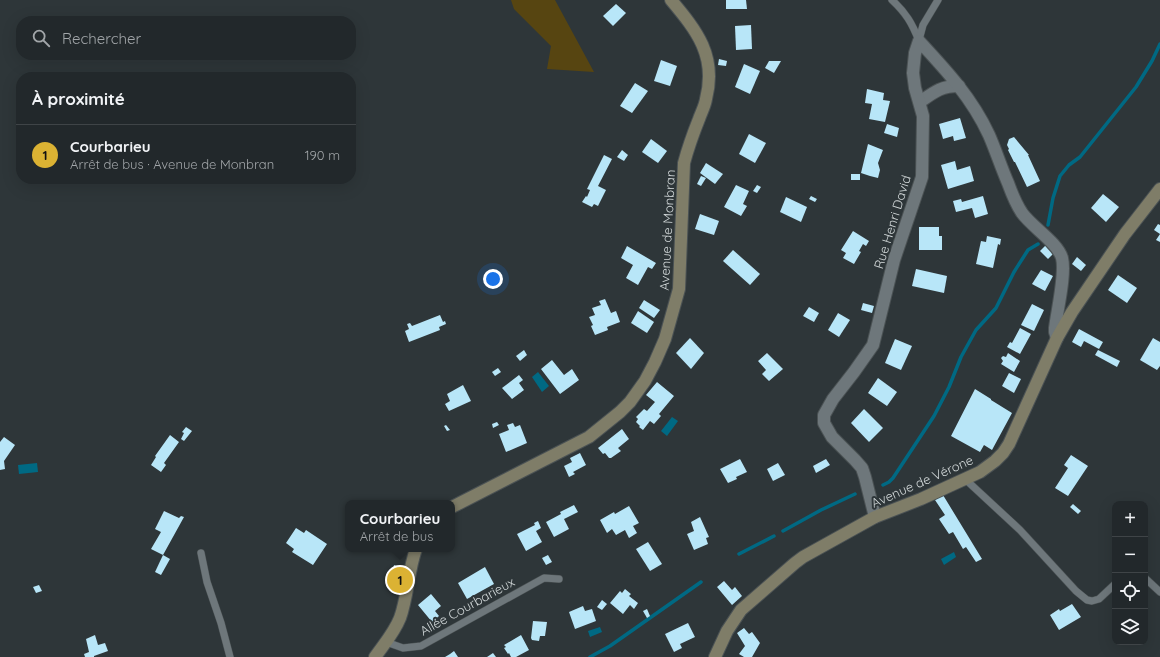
<!DOCTYPE html>
<html lang="fr">
<head>
<meta charset="utf-8">
<style>
  body { margin:0; font-family:Quicksand,sans-serif; background:#2e3437; color:#f1f3f6 }
  .controls { position:absolute; right:12px; bottom:12px; display:grid; overflow:hidden; border-radius:8px; box-shadow:0 4px 16px #0002 }
  .controls button { width:36px; height:36px; display:grid; place-items:center; padding:0; border:0; border-bottom:1px solid #3f4447; background:#22282b; color:#f1f3f6; font:20px sans-serif }
  .you { position:absolute; left:493px; top:279px; width:14px; height:14px; margin:-10px; border:3px solid #fff; border-radius:50%; background:#1a73e8; box-shadow:0 0 0 6px #1a73e833 }
  .badge { display:grid; place-items:center; width:26px; height:26px; border-radius:50%; background:#dbb233; color:#111; font-size:13px; font-weight:700 }
  .pin { position:absolute; translate:-50% -50%; border:2px solid #fff; box-shadow:0 1px 4px #0006 }
  .popup { position:absolute; left:345px; top:500px; width:110px; height:52px; box-sizing:border-box; display:grid; place-content:center; border-radius:8px; background:#22282b; filter:drop-shadow(0 1px 3px #0005); font-size:13px; white-space:nowrap; color:#a2a6a9 }
  .popup b { font-size:15px; color:#f1f3f6 }
  .popup::after { content:''; position:absolute; left:50%; top:100%; margin-left:-8px; border:8px solid transparent; border-top-color:#22282b }
  .list { margin:0; padding:0; list-style:none }
  h2 { display:flex; justify-content:space-between; align-items:center; height:52px; margin:0; padding:0 16px; font-size:17px }
  h2 small { font-size:13px; font-weight:400; color:#a2a6a9 }
  .list li { display:grid; grid-template-columns:26px 1fr auto; gap:12px; align-items:center; box-sizing:border-box; height:60px; padding:0 16px; border-top:1px solid #3f4447 }
  .list b { display:block; font-size:15px; white-space:nowrap }
  .list p { margin:0; font-size:13px; white-space:nowrap; color:#a2a6a9 }
  .list em { font-size:13px; font-style:normal; color:#a2a6a9 }
  .icon { flex:none; width:22px; height:22px; fill:none; stroke:currentColor; stroke-width:2; stroke-linecap:round; stroke-linejoin:round }
  .map { position:relative; flex:none; width:1160px; height:657px; overflow:hidden }
  .search { position:absolute; background:#22282b; box-shadow:0 4px 16px #0002; left:16px; top:16px; width:340px; height:44px; display:flex; align-items:center; gap:10px; box-sizing:border-box; padding:0 14px; border-radius:16px; color:#a2a6a9; font-size:15px }
  .panel { position:absolute; background:#22282b; box-shadow:0 4px 16px #0002; left:16px; top:72px; width:340px; height:112px; border-radius:16px }
  .map>svg:first-child { display:block }
</style>
</head>
<body>
<div class="map">
<svg width="1160" height="657" viewBox="0 0 1160 657">
  <rect width="100%" height="100%" fill="#2e3639"/>
  <polygon fill="#574511" points="511,0 555,0 594,72 547,69 551,46 514,9"/>
  <g fill="#006983">
    <polygon points="538,372 549,386 542,392 532,377"/>
    <polygon points="672,417 678,421 667,436 661,431"/>
    <polygon points="37,463 38,472 19,474 18,465"/>
    <polygon points="954,552 956,557 944,565 941,559"/>
    <polygon points="600,627 602,632 590,637 588,631"/>
  </g>
  <g fill="none" stroke-linecap="round" stroke-linejoin="round">
    <g stroke="#006983" stroke-width="3.5">
      <polyline points="1048,225 1053,198 1060,176 1069,165 1080,157 1136,87 1152,61 1160,44"/>
      <polyline points="883,485 889,482 893,478 934,416 949,387 961,357 976,330 996,308 1014,272 1028,250 1038,244"/>
      <polyline points="783,531 821,510 855,494"/>
      <polyline points="739,554 774,536"/>
      <polyline points="590,657 610,646 701,582"/>
    </g>
  </g>
  <g fill="#b8e6f8">
    <polygon points="726,0 746,0 747,9 726,9"/>
    <polygon points="616,4 626,13 613,26 603,16"/>
    <polygon points="751,25 752,49 736,50 735,26"/>
    <polygon points="719,59 727,61 726,66 718,65"/>
    <polygon points="661,60 677,66 670,86 654,81"/>
    <polygon points="769,61 781,61 774,73 765,68"/>
    <polygon points="744,64 760,71 750,94 735,87"/>
    <polygon points="635,83 648,91 632,113 620,106"/>
    <polygon points="867,89 884,93 883,100 890,101 885,122 869,119 872,104 865,103"/>
    <polygon points="960,118 966,138 954,141 953,136 943,139 939,124"/>
    <polygon points="887,124 899,128 897,137 884,133"/>
    <polygon points="749,134 766,143 755,163 739,154"/>
    <polygon points="1014,137 1029,155 1028,155 1040,181 1027,187 1015,162 1014,162 1008,150 1009,149 1007,145 1009,139"/>
    <polygon points="651,139 667,151 658,163 642,152"/>
    <polygon points="868,144 883,150 878,163 880,170 878,178 870,176 861,173"/>
    <polygon points="622,150 628,155 624,161 617,157"/>
    <polygon points="604,155 612,159 598,186 606,190 598,206 594,204 592,207 582,202 586,196 587,197 590,190 587,189"/>
    <polygon points="955,161 957,170 970,166 974,181 948,189 941,165"/>
    <polygon points="706,163 723,174 715,184 700,173"/>
    <rect x="851" y="174" width="9" height="6"/>
    <polygon points="701,176 706,178 701,186 697,184"/>
    <polygon points="736,185 749,191 743,204 747,206 741,216 724,207"/>
    <polygon points="757,185 761,187 757,193 753,191"/>
    <polygon points="1103,194 1119,207 1106,222 1091,208"/>
    <polygon points="811,196 817,199 815,202 809,199"/>
    <polygon points="983,196 988,214 975,218 972,208 956,212 953,201 961,199 962,202"/>
    <polygon points="786,197 807,207 801,222 780,212"/>
    <polygon points="700,214 719,221 714,235 695,229"/>
    <polygon points="1158,224 1160,225 1160,242 1156,240 1160,234 1154,230"/>
    <polygon points="919,227 939,227 939,236 942,236 942,250 919,250"/>
    <polygon points="853,231 869,241 866,246 863,244 859,251 861,252 854,264 843,258 846,253 841,250"/>
    <polygon points="987,236 1001,239 1000,245 998,244 993,268 976,264 981,241 986,242"/>
    <polygon points="1046,245 1054,253 1048,259 1040,251"/>
    <polygon points="627,246 656,263 652,269 648,267 638,285 626,278 633,265 621,258"/>
    <polygon points="733,250 760,274 750,285 723,261"/>
    <polygon points="1077,257 1086,265 1081,271 1072,264"/>
    <polygon points="916,269 947,276 944,293 912,286"/>
    <polygon points="1041,270 1053,276 1045,291 1032,284"/>
    <polygon points="1118,275 1137,288 1127,303 1108,290"/>
    <polygon points="605,299 611,313 616,311 620,322 607,327 608,330 595,335 591,326 593,325 589,317 595,315 592,308 601,305 599,301"/>
    <polygon points="644,300 660,310 654,318 639,308"/>
    <polygon points="863,303 874,306 872,313 861,310"/>
    <polygon points="1032,304 1044,310 1034,331 1021,325"/>
    <polygon points="809,307 819,313 814,322 803,316"/>
    <polygon points="638,311 654,322 647,333 631,323"/>
    <polygon points="838,313 850,320 839,337 828,330"/>
    <polygon points="440,315 443,322 445,321 446,324 439,327 440,330 409,342 405,331 409,329 407,324 410,323 412,326"/>
    <polygon points="1020,328 1031,334 1020,354 1007,347 1010,342 1012,343"/>
    <polygon points="1079,329 1103,342 1099,349 1084,341 1081,347 1072,342"/>
    <polygon points="690,338 704,353 691,369 676,353"/>
    <polygon points="1153,338 1160,342 1160,366 1157,370 1140,360"/>
    <polygon points="895,339 912,346 901,370 885,363"/>
    <polygon points="524,350 527,355 520,361 516,356"/>
    <polygon points="1098,350 1120,361 1117,367 1095,355"/>
    <polygon points="767,353 783,369 769,381 762,374 766,370 758,361"/>
    <polygon points="1008,353 1020,361 1014,372 1001,364 1003,361 1001,358 1003,356 1006,357"/>
    <polygon points="552,360 564,375 572,369 579,380 560,394 541,369"/>
    <polygon points="498,368 501,372 495,376 492,372"/>
    <polygon points="1009,373 1021,379 1014,393 1002,386"/>
    <polygon points="519,375 523,380 519,383 524,390 512,399 502,388"/>
    <polygon points="878,378 897,392 887,406 868,393"/>
    <polygon points="657,382 674,396 659,414 661,416 654,424 650,421 643,430 639,427 640,426 636,422 638,419 636,417 644,409 647,411 655,402 646,395"/>
    <polygon points="463,385 471,401 449,411 445,404 450,401 447,394"/>
    <polygon points="975,389 991,399 991,400 1012,413 992,450 984,445 980,452 951,436"/>
    <polygon points="864,409 883,428 869,442 851,423"/>
    <polygon points="497,422 499,425 493,428 492,424"/>
    <polygon points="513,423 515,427 520,425 527,443 506,452 499,434 509,430 507,425"/>
    <polygon points="446,425 450,430 447,431 444,426"/>
    <polygon points="186,427 192,431 184,441 181,439 184,433 182,432"/>
    <polygon points="622,429 629,439 618,448 621,451 611,458 609,458 605,453 603,454 598,448"/>
    <polygon points="170,435 179,442 164,463 166,465 161,472 151,465 156,457 155,456"/>
    <polygon points="4,437 15,445 4,461 5,469 0,470 0,442"/>
    <polygon points="580,453 586,465 573,472 575,474 569,477 564,466 572,462 570,458"/>
    <polygon points="1071,455 1088,466 1068,496 1055,488 1068,468 1064,465"/>
    <polygon points="740,459 747,472 736,477 737,479 728,483 720,469"/>
    <polygon points="826,459 830,465 816,473 813,466"/>
    <polygon points="778,463 785,475 773,481 767,469"/>
    <polygon points="943,495 982,559 976,562 966,547 963,549 953,532 949,534 939,519 945,515 935,500"/>
    <polygon points="1073,504 1081,511 1078,514 1070,507"/>
    <polygon points="574,505 578,512 564,519 569,529 554,537 546,522 561,514 560,512"/>
    <polygon points="629,506 639,523 633,526 637,533 629,538 625,530 616,535 612,529 607,533 600,520 614,512 615,514"/>
    <polygon points="164,511 179,518 181,516 184,517 163,555 151,549 161,532 155,529"/>
    <polygon points="700,517 709,537 706,538 708,544 694,550 687,534 694,531 691,522"/>
    <polygon points="538,521 541,528 536,531 542,542 526,551 517,534 535,525 534,523"/>
    <polygon points="296,528 304,533 306,530 327,544 313,565 292,552 294,549 286,543"/>
    <polygon points="648,542 662,564 650,571 636,549"/>
    <polygon points="163,555 170,559 161,575 155,572"/>
    <polygon points="548,555 552,562 546,565 542,558"/>
    <polygon points="394,565 402,568 401,574 393,571"/>
    <polygon points="485,567 494,584 467,599 458,583"/>
    <polygon points="724,581 732,590 735,587 742,596 732,605 717,587"/>
    <polygon points="39,585 42,591 36,593 33,587"/>
    <polygon points="625,589 631,594 629,596 638,603 634,609 630,605 623,614 610,603 620,591 622,593"/>
    <polygon points="431,594 441,606 435,611 439,616 432,622 418,605"/>
    <polygon points="602,600 607,604 602,610 597,607"/>
    <polygon points="1072,604 1081,617 1059,630 1050,615 1059,609 1060,611"/>
    <polygon points="583,606 585,611 592,609 596,621 575,629 569,612"/>
    <polygon points="647,609 650,616 647,618 643,611"/>
    <polygon points="533,621 547,622 545,636 540,636 539,641 532,640 531,638"/>
    <polygon points="688,623 695,637 680,644 682,648 674,652 665,634"/>
    <polygon points="744,628 749,634 752,632 760,643 752,657 744,657 739,654 745,646 737,633"/>
    <polygon points="95,635 98,645 105,643 108,651 94,656 94,657 85,657 84,654 89,652 86,639"/>
    <polygon points="521,635 529,650 516,657 511,657 509,653 508,654 504,648 506,647 504,645"/>
    <polygon points="454,651 458,657 445,657 450,654"/>
    <polygon points="493,653 496,657 487,657"/>
  </g>
  <g fill="none" stroke-linecap="round" stroke-linejoin="round">
    <g stroke="#4b5254" stroke-width="8">
      <g id="lane">
        <path d="M892 0C906 13 912 23 919 41"/>
        <polyline points="919,40 923,25 938,0"/>
        <polyline points="965,479 1020,530 1076,591 1087,600 1092,601 1099,599 1115,584"/>
        <polyline points="201,553 207,582 221,623 230,657"/>
        <polyline points="1145,578 1160,592"/>
        <polyline points="386,642 403,648 421,646 544,578 559,579"/>
      </g>
    </g>
    <g stroke="#4b5254" stroke-width="14">
      <g id="street">
        <path d="M920 102C934 92 941 86 959 86"/>
        <path d="M875 517 865 477 862 468 855 460 832 437 824 423V415L833 399 854 372 873 345 894 260 922 177 923 116 915 88 913 73 915 53 919 41C946 70 972 98 989 135 996 151 1001 167 1008 183 1012 194 1016 204 1022 213 1032 227 1058 243 1062 258 1066 274 1057 311 1055 328V332L1057 338"/>
      </g>
    </g>
    <g stroke="#4b5254" stroke-width="14">
      <g id="secondary">
        <path d="M452 507 589 437 620 412 630 402 645 381 655 362 665 339 679 289 684 163C688 148 693 134 699 119 701 113 705 106 706 99 717 56 697 31 671 0"/>
        <path d="M375 657C384 644 394 633 400 618 408 596 408 571 416 549"/>
        <polyline points="715,657 727,631 741,610 795,563 803,557 875,517 921,499 980,472 995,461 1003,453 1009,444 1057,338 1072,312 1125,234 1160,189"/>
      </g>
    </g>
    <use href="#lane" stroke="#6e777b" stroke-width="7"/>
    <use href="#street" stroke="#6e777b" stroke-width="12"/>
    <use href="#secondary" stroke="#7f7d68" stroke-width="12"/>
  </g>
  <g text-anchor="middle" dominant-baseline="central" stroke-width="4" stroke-linejoin="round" paint-order="stroke">
    <g font-size="13" fill="#d2d8d9" stroke="#2e3639">
      <text transform="translate(892 222) rotate(-73)">Rue Henri David</text>
      <text transform="translate(667 230) rotate(-87)">Avenue de Monbran</text>
      <text transform="translate(922 481) rotate(-24)">Avenue de Vérone</text>
      <text transform="translate(467 606) rotate(-29)">Allée Courbarieux</text>
    </g>
  </g>
</svg>
<div class="controls">
<button>+</button>
<button>−</button>
<button><svg class="icon" aria-label="locate" viewBox="0 0 24 24"><circle cx="12" cy="12" r="6"/><path d="M12 2v4M12 18v4M2 12h4M18 12h4"/></svg></button>
<button><svg class="icon" aria-label="layers" viewBox="0 0 24 24"><path d="M12 4l9 5-9 5-9-5zM3 14l9 5 9-5"/></svg></button>
</div>
<div class="you"></div>
<div class="pin badge" style="left:400px;top:580px">1</div>
<div class="popup"><b>Courbarieu</b>Arrêt de bus</div>
<div class="search"><svg class="icon" aria-label="search" viewBox="0 0 24 24"><circle cx="10" cy="10" r="6"/><path d="M15 15l6 6"/></svg>Rechercher</div>
<section class="panel">
<h2>À proximité<small></small></h2>
<ul class="list">
<li><span class="badge">1</span><div><b>Courbarieu</b><p>Arrêt de bus · Avenue de Monbran</p></div><em>190 m</em></li>
</ul>
</section>
</div>
</body>
</html>
